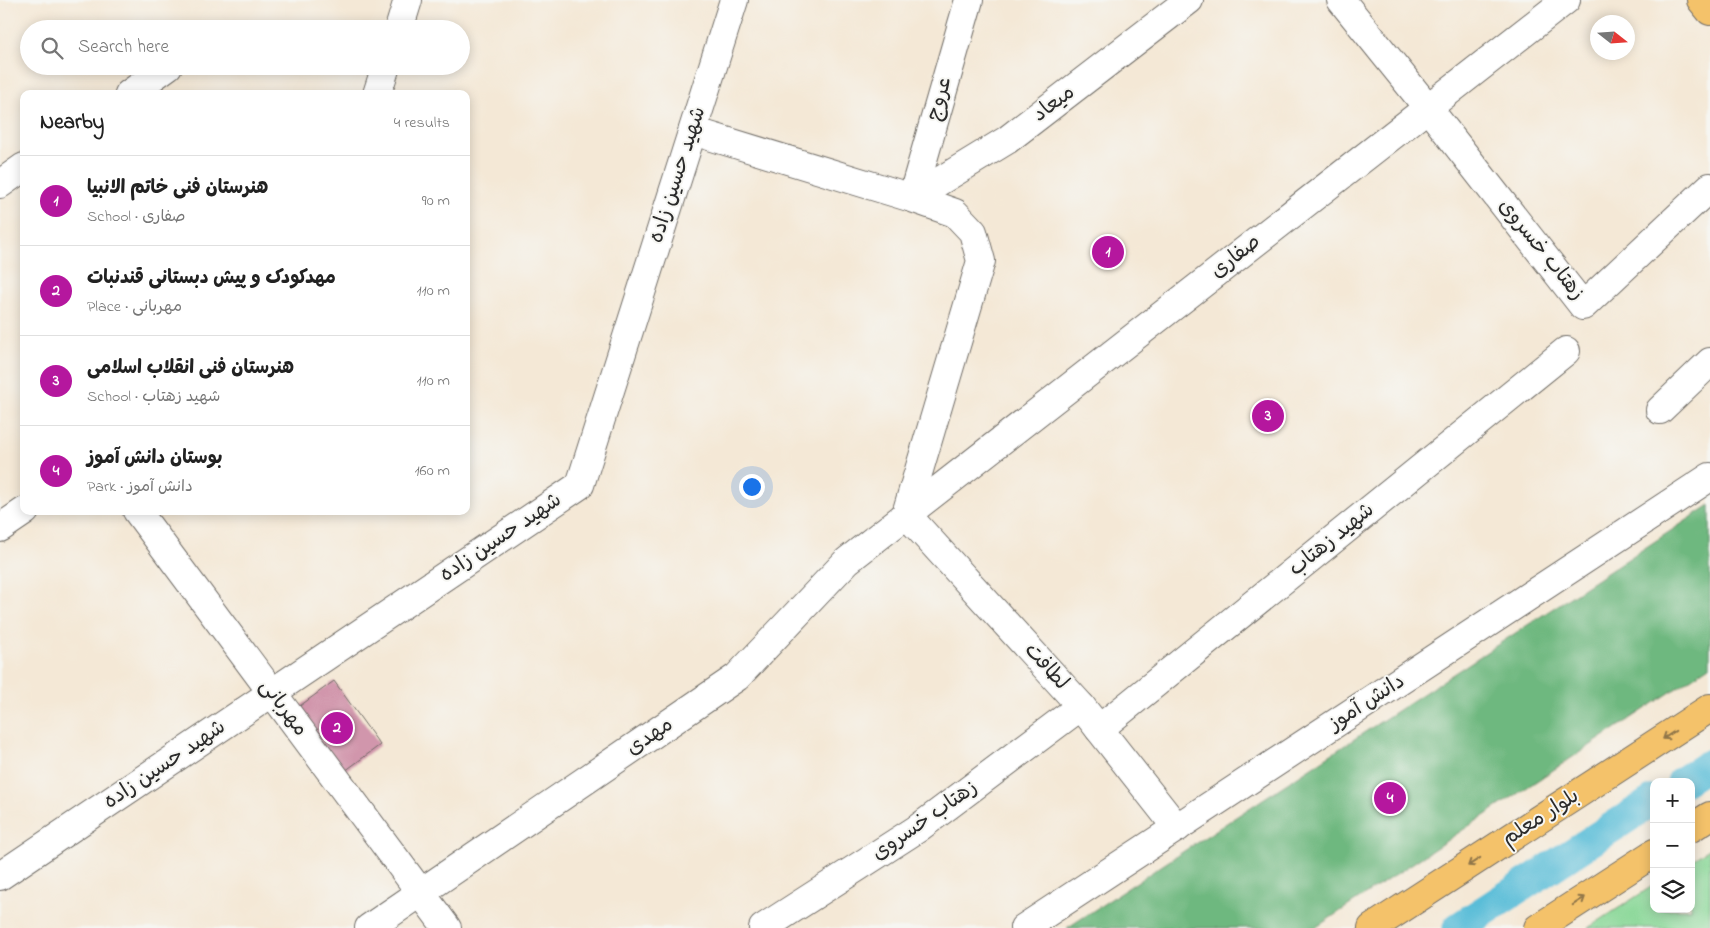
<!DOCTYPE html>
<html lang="en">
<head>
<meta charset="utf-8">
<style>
  body { margin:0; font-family:"Indie Flower","Playpen Sans Arabic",sans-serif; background:#f2f2f2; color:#222 }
  .controls { position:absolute; right:15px; bottom:15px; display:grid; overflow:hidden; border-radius:10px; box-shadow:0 2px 12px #0003 }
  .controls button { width:45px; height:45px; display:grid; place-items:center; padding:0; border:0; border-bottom:1px solid #e0e0e0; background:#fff; color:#222; font:25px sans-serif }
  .compass { position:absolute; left:1590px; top:15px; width:45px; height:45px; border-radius:50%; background:#fff; box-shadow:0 2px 12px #0003; rotate:107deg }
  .you { position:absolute; left:751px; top:486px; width:18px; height:18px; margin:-12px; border:4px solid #fff; border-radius:50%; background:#1a73e8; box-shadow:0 0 0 8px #1a73e833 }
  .badge { display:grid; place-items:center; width:32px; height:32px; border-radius:50%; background:#b5179e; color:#fff; font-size:16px; font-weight:700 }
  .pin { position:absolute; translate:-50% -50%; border:2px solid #fff; box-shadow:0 1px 5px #0006 }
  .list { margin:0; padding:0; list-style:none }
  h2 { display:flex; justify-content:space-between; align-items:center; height:65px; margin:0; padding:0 20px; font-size:21px }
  h2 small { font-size:16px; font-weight:400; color:#767676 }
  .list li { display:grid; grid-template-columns:32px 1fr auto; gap:15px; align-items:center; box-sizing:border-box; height:90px; padding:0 20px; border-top:1px solid #e0e0e0 }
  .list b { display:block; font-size:19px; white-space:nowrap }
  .list p { margin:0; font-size:16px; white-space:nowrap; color:#767676 }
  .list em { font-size:16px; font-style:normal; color:#767676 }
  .icon { flex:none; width:28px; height:28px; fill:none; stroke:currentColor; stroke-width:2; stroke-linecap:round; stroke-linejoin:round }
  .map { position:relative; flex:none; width:1710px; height:928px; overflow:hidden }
  .search { position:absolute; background:#fff; box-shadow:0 2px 12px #0003; left:20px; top:20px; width:450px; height:55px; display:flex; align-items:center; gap:12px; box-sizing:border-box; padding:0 18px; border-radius:28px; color:#767676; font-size:19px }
  .panel { position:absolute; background:#fff; box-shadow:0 2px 12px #0003; left:20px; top:90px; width:450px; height:425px; border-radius:10px }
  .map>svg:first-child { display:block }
</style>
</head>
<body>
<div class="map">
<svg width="1710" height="928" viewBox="0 0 1710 928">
  <rect width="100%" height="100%" fill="#f6f6f2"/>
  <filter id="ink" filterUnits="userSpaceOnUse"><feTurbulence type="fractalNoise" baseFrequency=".02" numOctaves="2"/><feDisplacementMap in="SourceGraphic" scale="10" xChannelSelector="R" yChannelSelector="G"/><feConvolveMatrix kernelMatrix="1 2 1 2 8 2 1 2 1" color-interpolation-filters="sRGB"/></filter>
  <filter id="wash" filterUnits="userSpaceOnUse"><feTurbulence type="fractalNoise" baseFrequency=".0096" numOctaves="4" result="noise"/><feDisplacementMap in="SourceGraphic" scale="20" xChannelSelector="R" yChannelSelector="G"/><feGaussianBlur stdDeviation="1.12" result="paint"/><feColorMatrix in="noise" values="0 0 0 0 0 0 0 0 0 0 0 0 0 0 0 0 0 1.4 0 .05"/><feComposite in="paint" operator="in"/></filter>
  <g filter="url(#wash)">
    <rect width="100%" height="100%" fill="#f4e8d6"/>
    <polygon fill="#88d796" stroke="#5a8160" points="1710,848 1710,928 1588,928 1654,885 1654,909 1691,909 1691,861"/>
    <polygon fill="#6eb87f" stroke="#4c7255" points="1710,505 1710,666 1315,928 1067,928"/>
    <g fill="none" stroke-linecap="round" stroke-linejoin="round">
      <g stroke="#5abdd8" stroke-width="31">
        <polyline points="1682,782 1710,764"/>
        <polyline points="1458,928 1654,800"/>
      </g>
    </g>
    <g id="blocks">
      <polygon fill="#d196ac" points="334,681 380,745 341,774 293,711"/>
    </g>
  </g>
  <g filter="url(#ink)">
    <use href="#blocks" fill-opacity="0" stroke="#716d67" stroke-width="1"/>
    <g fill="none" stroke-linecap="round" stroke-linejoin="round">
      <g stroke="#716d67" stroke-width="30">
        <g id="minor">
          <polyline points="1341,0 1428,108 1583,306 1710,187"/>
          <polyline points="399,29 408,0"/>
          <polyline points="129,94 168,66"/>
          <polyline points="377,94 386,66"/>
          <polyline points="693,131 912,198 955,213 973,232 981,261 906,514"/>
          <polyline points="0,184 24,167"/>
          <polyline points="912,198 1007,140 1189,0"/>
          <polyline points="912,198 969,0"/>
          <polyline points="1660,410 1710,362"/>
          <polyline points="137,511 447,928"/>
          <polyline points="906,514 1081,706 1177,828"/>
          <polyline points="0,528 25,511"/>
          <polyline points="1099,729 1566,351"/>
          <polyline points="0,876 580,485 734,0"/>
          <polyline points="369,928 737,677 847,561 1566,0"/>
          <polyline points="763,928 917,829 1081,706"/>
          <polyline points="1024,928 1710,477"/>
        </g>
      </g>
      <g stroke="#716d67" stroke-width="30">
        <g id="major">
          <polyline points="1701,0 1710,11"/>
          <polyline points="1691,828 1710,816"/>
          <polyline points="1372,928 1710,708"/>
          <polyline points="1538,928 1654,853"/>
        </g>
      </g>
      <use href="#minor" stroke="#fff" stroke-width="28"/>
      <use href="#major" stroke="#f4c26a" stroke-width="28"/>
    </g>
    <defs><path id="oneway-shaft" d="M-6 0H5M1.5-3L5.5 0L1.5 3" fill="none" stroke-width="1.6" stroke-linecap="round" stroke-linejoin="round" transform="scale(1.25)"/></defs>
    <g stroke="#90764a">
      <use href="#oneway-shaft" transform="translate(1669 735) rotate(147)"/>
      <use href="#oneway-shaft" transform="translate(1474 862) rotate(147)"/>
      <use href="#oneway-shaft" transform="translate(1579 901) rotate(-33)"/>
    </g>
  </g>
  <g text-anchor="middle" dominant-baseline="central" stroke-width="4" stroke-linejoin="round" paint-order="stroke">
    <g font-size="21" fill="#2b2b2b" stroke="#f6f6f2">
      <text transform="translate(940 99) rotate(-74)">عروج</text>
      <text transform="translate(1054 104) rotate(-37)">میعاد</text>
      <text transform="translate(678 175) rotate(-72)">شهید حسین زاده</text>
      <text transform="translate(1541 250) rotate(51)">زهتاب خسروی</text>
      <text transform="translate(1236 257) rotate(-38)">صفاری</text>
      <text transform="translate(501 538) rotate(-34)">شهید حسین زاده</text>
      <text transform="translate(1332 540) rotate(-39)">شهید زهتاب</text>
      <text transform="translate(1046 667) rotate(48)">لطافت</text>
      <text transform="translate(1367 703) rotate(-33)">دانش آموز</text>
      <text transform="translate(283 708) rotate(53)">مهربانی</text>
      <text transform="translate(650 737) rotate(-34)">مهدی</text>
      <text transform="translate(165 765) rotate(-34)">شهید حسین زاده</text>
      <text transform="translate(1541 818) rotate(-33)">بلوار معلم</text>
      <text transform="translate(925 821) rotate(-35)">زهتاب خسروی</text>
    </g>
  </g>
</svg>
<div class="controls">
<button>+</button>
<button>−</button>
<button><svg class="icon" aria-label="layers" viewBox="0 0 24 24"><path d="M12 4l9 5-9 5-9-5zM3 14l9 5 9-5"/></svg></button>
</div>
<svg class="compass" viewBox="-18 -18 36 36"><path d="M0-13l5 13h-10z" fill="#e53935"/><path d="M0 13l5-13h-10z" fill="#767676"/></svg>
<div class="you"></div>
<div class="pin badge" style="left:1108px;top:252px">1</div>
<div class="pin badge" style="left:337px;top:728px">2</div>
<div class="pin badge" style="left:1268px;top:416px">3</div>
<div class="pin badge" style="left:1390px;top:798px">4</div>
<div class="search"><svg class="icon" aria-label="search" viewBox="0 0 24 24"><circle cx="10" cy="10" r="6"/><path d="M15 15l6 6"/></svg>Search here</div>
<section class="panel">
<h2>Nearby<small>4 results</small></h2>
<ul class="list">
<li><span class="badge">1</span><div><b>هنرستان فنی خاتم الانبیا</b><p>School · صفاری</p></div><em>90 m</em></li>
<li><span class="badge">2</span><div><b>مهدکودک و پیش دبستانی قندنبات</b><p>Place · مهربانی</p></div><em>110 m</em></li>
<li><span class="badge">3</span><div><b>هنرستان فنی انقلاب اسلامی</b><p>School · شهید زهتاب</p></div><em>110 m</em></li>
<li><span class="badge">4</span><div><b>بوستان دانش آموز</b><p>Park · دانش آموز</p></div><em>160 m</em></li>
</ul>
</section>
</div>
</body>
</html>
